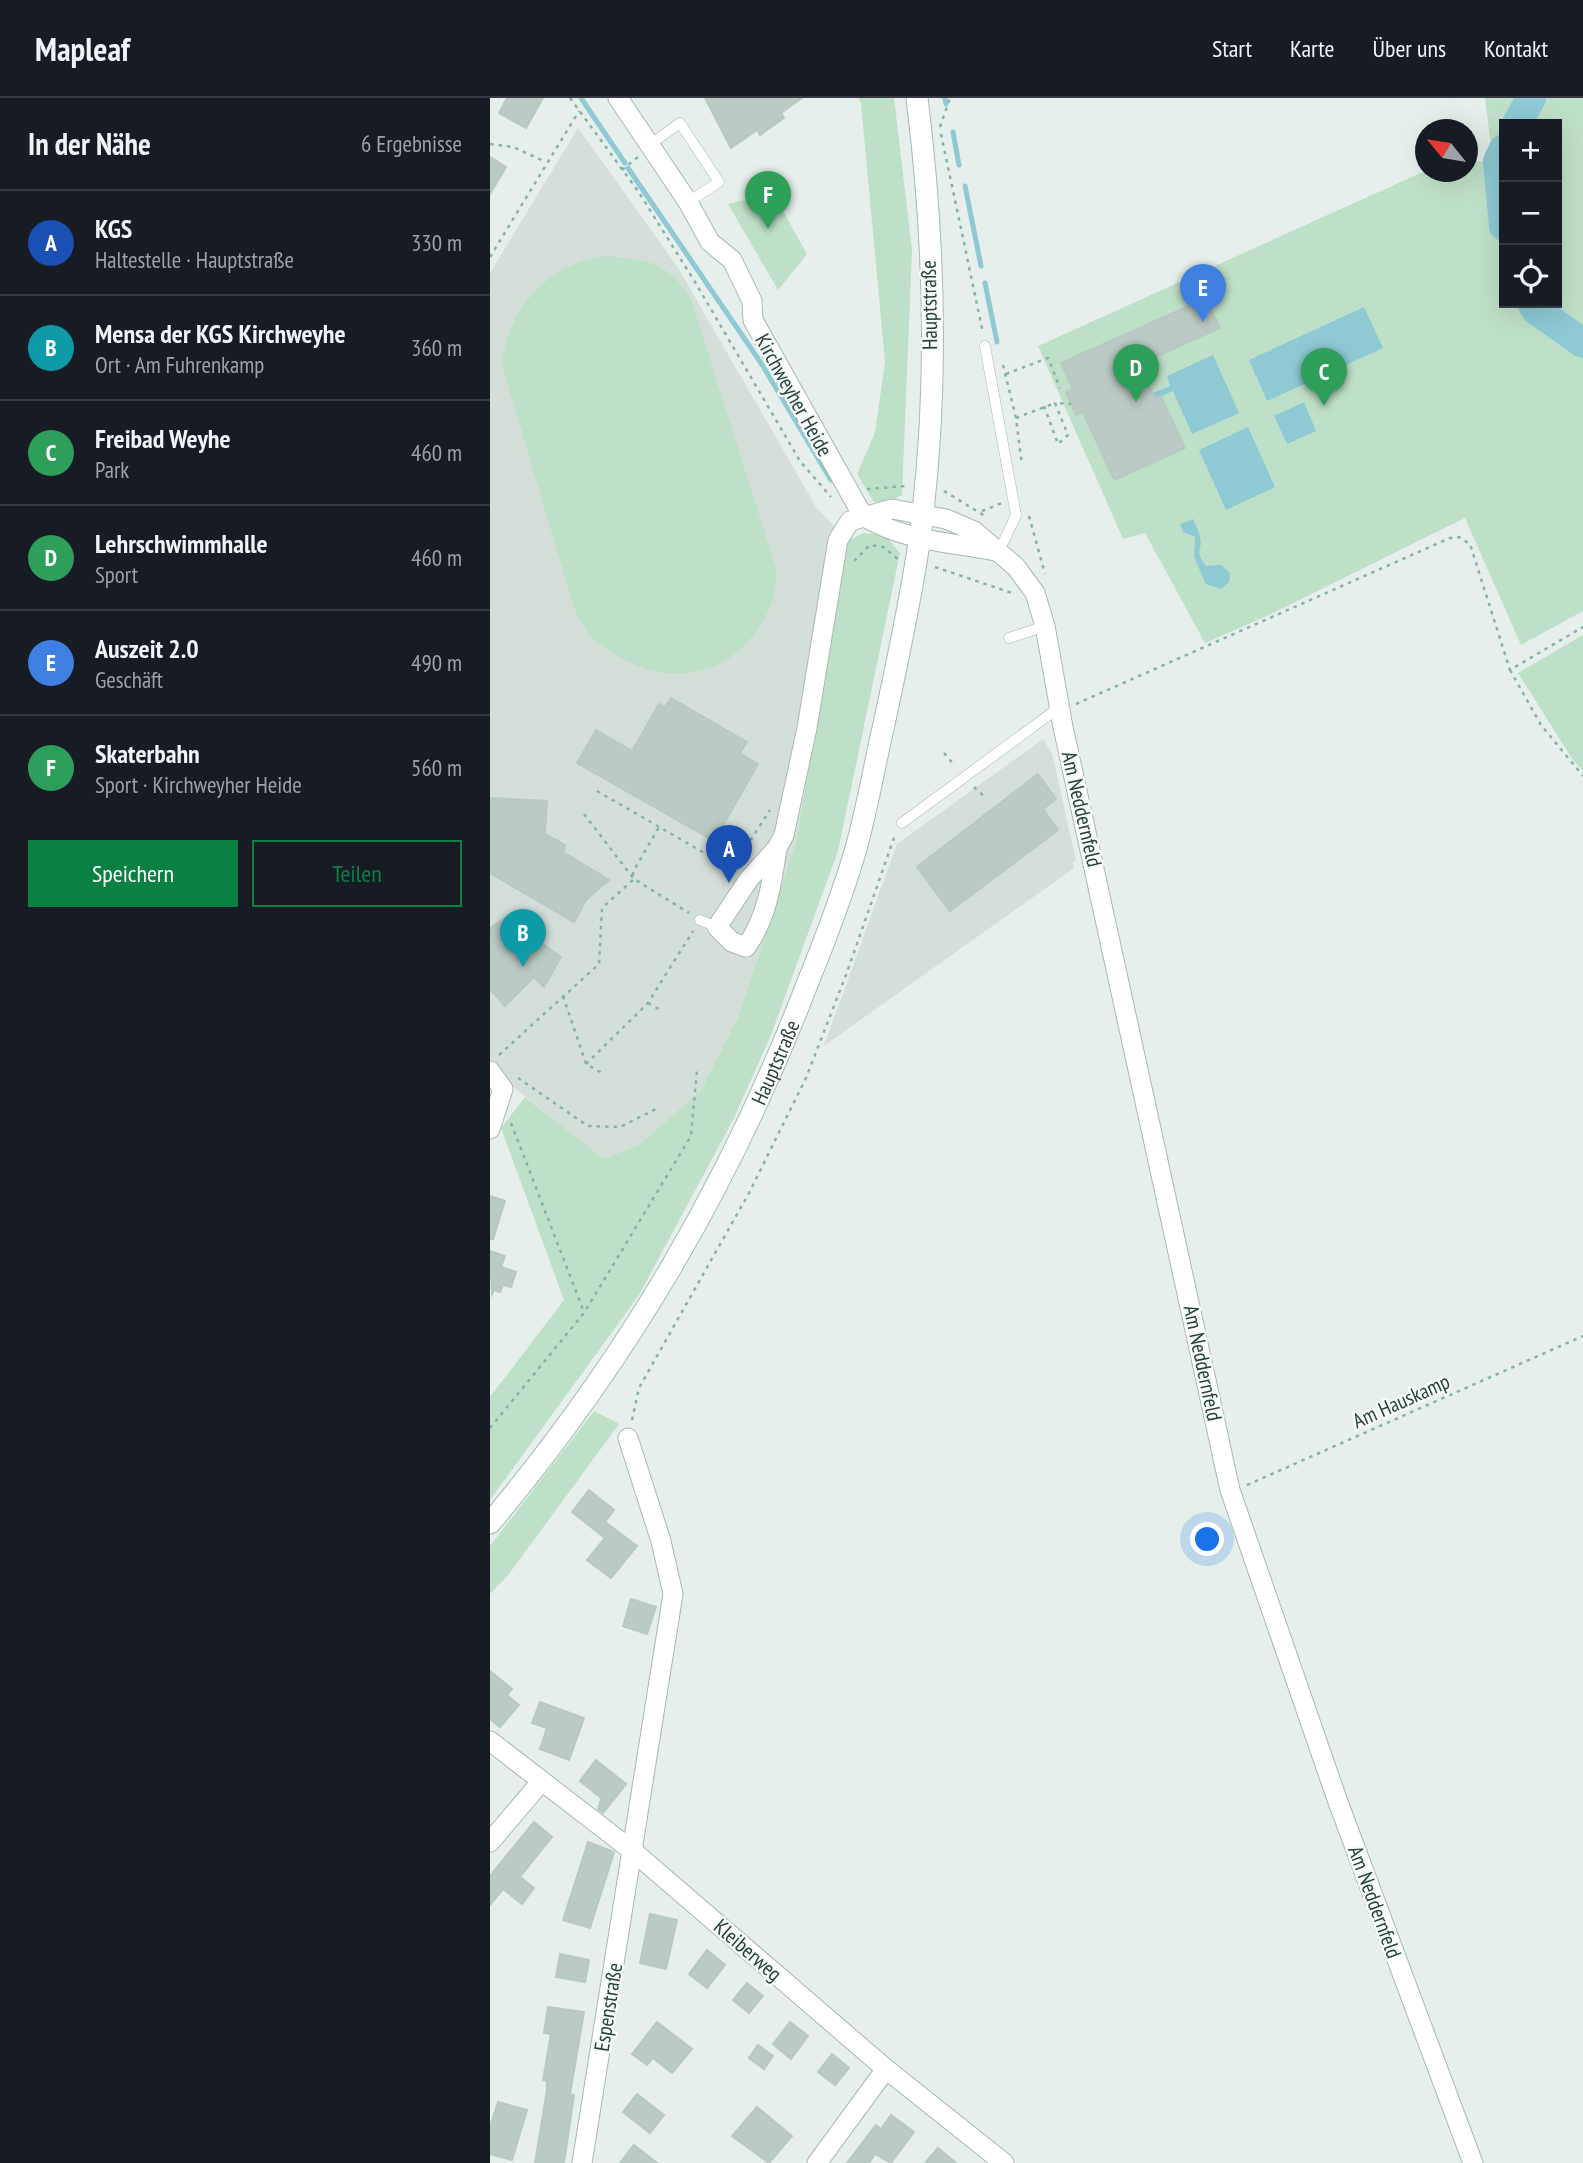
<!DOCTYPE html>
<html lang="de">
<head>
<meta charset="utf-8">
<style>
  body { margin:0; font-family:"PT Sans Narrow",sans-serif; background:#20242c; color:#f1f3f6 }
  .controls { position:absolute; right:21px; top:21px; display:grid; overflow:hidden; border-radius:0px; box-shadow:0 7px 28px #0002 }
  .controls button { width:63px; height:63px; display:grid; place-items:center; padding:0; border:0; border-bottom:2px solid #363941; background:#171b24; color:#f1f3f6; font:35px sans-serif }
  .compass { position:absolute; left:925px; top:21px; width:63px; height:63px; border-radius:50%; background:#171b24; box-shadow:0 7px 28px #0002; rotate:300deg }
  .you { position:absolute; left:718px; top:1442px; width:24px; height:24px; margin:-18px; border:5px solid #fff; border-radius:50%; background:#1a73e8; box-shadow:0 0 0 10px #1a73e833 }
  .badge { display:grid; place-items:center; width:46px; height:46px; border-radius:50%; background:#0b8043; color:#fff; font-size:23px; font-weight:700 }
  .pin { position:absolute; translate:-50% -58px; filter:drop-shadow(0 2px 4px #0008) }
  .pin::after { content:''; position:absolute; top:37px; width:24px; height:21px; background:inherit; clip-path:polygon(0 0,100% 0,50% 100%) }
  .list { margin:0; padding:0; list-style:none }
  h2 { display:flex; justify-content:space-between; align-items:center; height:91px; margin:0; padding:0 28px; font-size:30px }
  h2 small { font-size:23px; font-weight:400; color:#9ea1a6 }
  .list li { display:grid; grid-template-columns:46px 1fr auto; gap:21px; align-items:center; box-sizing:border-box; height:105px; padding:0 28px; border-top:2px solid #363941 }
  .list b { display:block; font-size:26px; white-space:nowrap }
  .list p { margin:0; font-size:23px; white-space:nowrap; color:#9ea1a6 }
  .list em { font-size:23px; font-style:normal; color:#9ea1a6 }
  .actions { display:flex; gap:14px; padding:21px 28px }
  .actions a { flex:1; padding:16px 0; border:2px solid #0b8043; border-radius:0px; text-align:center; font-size:24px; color:#0b8043 }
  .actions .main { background:#0b8043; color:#fff }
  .icon { flex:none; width:38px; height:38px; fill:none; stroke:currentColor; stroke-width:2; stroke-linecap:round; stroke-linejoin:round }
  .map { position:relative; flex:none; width:1093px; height:2065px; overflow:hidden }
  header { display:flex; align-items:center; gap:42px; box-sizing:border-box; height:98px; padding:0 35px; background:#171b24; border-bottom:2px solid #363941 }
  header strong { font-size:33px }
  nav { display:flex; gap:38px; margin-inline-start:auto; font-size:24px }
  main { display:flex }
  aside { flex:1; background:#171b24 }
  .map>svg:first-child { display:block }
</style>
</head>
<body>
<header>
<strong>Mapleaf</strong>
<nav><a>Start</a><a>Karte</a><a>Über uns</a><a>Kontakt</a></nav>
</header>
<main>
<aside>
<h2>In der Nähe<small>6 Ergebnisse</small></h2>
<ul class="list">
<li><span class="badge" style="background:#1a4fb4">A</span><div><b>KGS</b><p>Haltestelle · Hauptstraße</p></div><em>330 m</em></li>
<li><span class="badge" style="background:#0f9aa8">B</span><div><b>Mensa der KGS Kirchweyhe</b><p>Ort · Am Fuhrenkamp</p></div><em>360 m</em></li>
<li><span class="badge" style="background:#2e9e5b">C</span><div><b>Freibad Weyhe</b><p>Park</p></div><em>460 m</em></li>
<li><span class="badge" style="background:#2e9e5b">D</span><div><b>Lehrschwimmhalle</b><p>Sport</p></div><em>460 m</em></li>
<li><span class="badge" style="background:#3f7fe0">E</span><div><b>Auszeit 2.0</b><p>Geschäft</p></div><em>490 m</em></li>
<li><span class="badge" style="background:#2e9e5b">F</span><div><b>Skaterbahn</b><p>Sport · Kirchweyher Heide</p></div><em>560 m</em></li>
</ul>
<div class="actions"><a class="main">Speichern</a><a>Teilen</a></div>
</aside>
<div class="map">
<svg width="1093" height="2065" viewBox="0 0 1093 2065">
  <rect width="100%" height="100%" fill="#e6efeb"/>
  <g fill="#d4dfda">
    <polygon points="88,30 187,168 326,409 358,443 306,744 248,919 211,992 149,1047 114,1062 0,970 0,175"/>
    <polygon points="553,641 562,655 586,763 583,764 584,770 334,948 407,746"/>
  </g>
  <g fill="#bfe0c8" fill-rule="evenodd">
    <polygon points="368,0 404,0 422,152 412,397 399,404 384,404 367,376 385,335 395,264 371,5"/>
    <path d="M995 0H1093V513L1031 547 975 420 779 517 715 545 655 435 633 441 548 248 935 73 978 74V62L1003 65ZM1014 26H1067V205H1014Z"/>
    <polygon points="283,95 317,156 288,192 238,106"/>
    <path d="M116 158C156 161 179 164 201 201L286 470C289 493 279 517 265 535 231 581 179 586 131 560 119 554 105 544 97 534 92 526 88 518 84 510L12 267C17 210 60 164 116 158Z"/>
    <polygon points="373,435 395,437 410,455 348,753 281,937 243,1022 149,1197 0,1402 0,1299 74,1202 11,1030 35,999 114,1061 149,1047 211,992 248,919 306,744 358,443"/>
    <polygon points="1093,537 1093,673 1083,662 1028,575"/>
    <polygon points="104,1313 129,1326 19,1476 0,1496 0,1448"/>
  </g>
  <g fill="#8ec9d4">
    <polygon points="874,209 893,250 777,303 759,262"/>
    <polygon points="723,257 749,315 702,336 683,293 665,301 663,295 680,288 677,278"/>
    <polygon points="814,304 826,333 797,346 784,318"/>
    <polygon points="758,329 785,389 736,412 709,352"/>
    <path d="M703 421C705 426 709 433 710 439 713 453 704 452 716 468L731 467 740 475 739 484 731 491 716 486 704 459 705 439 693 434 690 426Z"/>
  </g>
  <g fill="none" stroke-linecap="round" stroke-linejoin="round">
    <g stroke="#8ec9d4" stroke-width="5">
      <polyline points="91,0 135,65"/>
      <polyline points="455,0 456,6"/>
      <polyline points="463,34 469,67"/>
      <polyline points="138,70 271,265 341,382"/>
      <polyline points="475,88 491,168"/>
      <polyline points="495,185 507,244"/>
    </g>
    <g stroke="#8ec9d4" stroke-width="30">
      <polyline points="1027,26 1041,0"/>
      <polyline points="1014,51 1008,63 1014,128"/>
      <polyline points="1042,205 1046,212 1093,245"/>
    </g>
  </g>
  <g fill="#bbcac4" stroke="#b8c9c2" stroke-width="2">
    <polygon points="17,0 53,0 36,30 9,15"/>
    <polygon points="215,0 312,0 291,15 294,20 270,37 267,32 241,50"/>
    <polygon points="0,59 16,69 0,96"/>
    <polygon points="716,200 730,230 649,266 665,301 671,298 695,350 624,382 593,314 586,317 576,294 583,291 571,265"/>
    <polygon points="181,600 257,644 250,655 268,666 224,743 87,665 106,632 142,653 169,606 175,609"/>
    <polygon points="548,676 566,701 553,711 568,732 460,813 427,769"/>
    <polygon points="0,700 57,703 55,736 75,747 73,754 119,782 96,802 84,824 0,775"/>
    <polygon points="15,820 71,859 54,889 44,879 15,908 0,891 0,830"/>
    <polygon points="0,1098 15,1103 3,1141 0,1141"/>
    <polygon points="0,1153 15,1158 11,1169 26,1174 21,1189 13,1187 10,1194 4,1192 2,1196"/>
    <polygon points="99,1392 124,1412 115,1424 147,1448 121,1480 97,1462 115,1440 82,1414"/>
    <polygon points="141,1501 166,1509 157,1536 133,1528"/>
    <polygon points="0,1573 22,1591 17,1597 29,1607 10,1629 0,1621"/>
    <polygon points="50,1604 94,1620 79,1662 50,1651 57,1630 42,1625"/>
    <polygon points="106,1662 136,1686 113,1715 108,1711 113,1695 110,1699 90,1683"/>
    <polygon points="44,1724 62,1739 30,1779 44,1790 32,1806 13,1791 0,1807 0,1778"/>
    <polygon points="98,1744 124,1754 100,1830 73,1822"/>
    <polygon points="160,1816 187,1822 176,1871 150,1865"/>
    <polygon points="217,1852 235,1867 217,1890 199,1876"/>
    <polygon points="70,1856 99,1862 95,1884 66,1879"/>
    <polygon points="257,1885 273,1898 259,1915 243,1902"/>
    <polygon points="58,1909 94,1914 80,1996 84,1997 74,2065 45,2065 57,1992 57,1983 53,1982 61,1936 54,1935"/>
    <polygon points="167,1924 202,1951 182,1975 163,1960 157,1967 142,1956"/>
    <polygon points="300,1924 318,1938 301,1961 283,1946"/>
    <polygon points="268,1947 283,1958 274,1971 259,1960"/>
    <polygon points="342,1956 359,1970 345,1987 328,1974"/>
    <polygon points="147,1996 174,2017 160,2035 133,2014"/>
    <polygon points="8,2004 37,2012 22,2062 0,2056 0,2029"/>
    <polygon points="267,2009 302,2038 279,2065 242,2038"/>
    <polygon points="401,2017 424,2034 401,2065 385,2056 379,2065 357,2065 386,2027 391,2031"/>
    <polygon points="144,2047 167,2065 130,2065"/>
    <polygon points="448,2050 466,2065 435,2065"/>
  </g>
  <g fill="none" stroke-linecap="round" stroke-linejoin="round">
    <g stroke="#a8b8b2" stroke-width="11">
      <g id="lane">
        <polyline points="158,48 190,25 229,84 198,104"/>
        <polyline points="495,248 526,417 514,443 506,453"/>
        <polyline points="519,540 555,528"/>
        <polyline points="412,725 563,614"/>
        <polyline points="210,822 227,829"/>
      </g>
    </g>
    <g stroke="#a8b8b2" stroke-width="21">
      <g id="street">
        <path d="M128 0 198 104 220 144 242 162 262 203 263 222 373 418C414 443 459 444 505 453"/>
        <path d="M287 750C282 785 277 820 256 849L242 844 227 829 259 781 287 750 294 737 317 630 348 442 360 423 402 411 456 421 484 433 526 469 545 495 555 528 573 629 740 1392 848 1704 983 2065"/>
        <polyline points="0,973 13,991 0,1031"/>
        <polyline points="0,1643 144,1754 396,1971 514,2065"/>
        <polyline points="0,1744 51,1684"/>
        <polyline points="92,2065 183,1496 171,1443 138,1340"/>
        <polyline points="327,2065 396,1971"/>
      </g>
    </g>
    <g stroke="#a4bbb3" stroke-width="23">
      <g id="secondary">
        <path id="s1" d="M0 1425C138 1261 241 1084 318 884 335 842 352 798 365 754 377 712 384 669 394 626 407 566 420 506 429 445 449 300 445 145 427 0"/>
      </g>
    </g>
    <g stroke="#86b3a5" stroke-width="2.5" stroke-dasharray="3.5 5" stroke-linecap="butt">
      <polyline points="80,0 148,93 205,184 310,363 341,399"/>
      <polyline points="450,29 460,0"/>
      <polyline points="451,36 493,235"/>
      <polyline points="0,46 23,49 56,64"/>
      <polyline points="132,72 148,59"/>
      <polyline points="0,159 89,13"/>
      <polyline points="513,267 526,320 532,367"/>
      <polyline points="516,276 558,260 570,290"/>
      <polyline points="554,308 568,346 578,337 565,305 581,306"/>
      <polyline points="526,320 565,305"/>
      <polyline points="377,391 416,388"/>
      <polyline points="454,393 495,418"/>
      <polyline points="492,413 512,405"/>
      <polyline points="539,418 555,476"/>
      <polyline points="364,463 380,447 393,449 408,461"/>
      <polyline points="445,469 522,495"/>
      <polyline points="1020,572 1051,627 1093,678"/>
      <polyline points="586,606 960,440 969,439 980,446 1020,572 1093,529"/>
      <polyline points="454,655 465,668"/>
      <polyline points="484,689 495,699"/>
      <polyline points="107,693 242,771"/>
      <polyline points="94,716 144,781 199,815"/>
      <polyline points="242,771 280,712"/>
      <polyline points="73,898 96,966 112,975"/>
      <polyline points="158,905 172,913"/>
      <polyline points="9,957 109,866 112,810 144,781 143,774 169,729"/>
      <polyline points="96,966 158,905 203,833"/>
      <polyline points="28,980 98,1028 130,1029 170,1009"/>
      <polyline points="21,1025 94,1214"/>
      <polyline points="142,1322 149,1290 259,1095 316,980 356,877 405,737"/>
      <polyline points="0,1330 94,1215 201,1038 207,972"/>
      <polyline points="757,1387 1093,1238"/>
    </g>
    <use href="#lane" stroke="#fff" stroke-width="10"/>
    <use href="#street" stroke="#fff" stroke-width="19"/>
    <use href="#secondary" stroke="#fff" stroke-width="21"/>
  </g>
  <g text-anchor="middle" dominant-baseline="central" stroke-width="5" stroke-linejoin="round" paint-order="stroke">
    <g font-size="21" fill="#24423a" stroke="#f7fbf9">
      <text transform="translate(439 207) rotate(-91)">Hauptstraße</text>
      <text transform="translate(304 297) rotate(61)">Kirchweyher Heide</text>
      <text transform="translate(592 711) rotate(77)">Am Neddernfeld</text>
      <text stroke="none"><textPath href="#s1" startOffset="544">Hauptstraße</textPath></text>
      <text transform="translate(713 1265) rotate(78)">Am Neddernfeld</text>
      <text transform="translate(911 1303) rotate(-24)">Am Hauskamp</text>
      <text transform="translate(885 1804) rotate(70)">Am Neddernfeld</text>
      <text transform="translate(258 1852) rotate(41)">Kleiberweg</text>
      <text transform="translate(118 1909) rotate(-81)">Espenstraße</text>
    </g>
  </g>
</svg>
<div class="controls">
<button>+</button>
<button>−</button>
<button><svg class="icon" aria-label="locate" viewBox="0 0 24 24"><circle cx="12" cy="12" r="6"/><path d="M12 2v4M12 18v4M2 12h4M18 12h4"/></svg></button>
</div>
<svg class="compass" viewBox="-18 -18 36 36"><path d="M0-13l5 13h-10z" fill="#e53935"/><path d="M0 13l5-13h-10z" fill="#9ea1a6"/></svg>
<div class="you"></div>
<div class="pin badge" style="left:239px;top:785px;background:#1a4fb4">A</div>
<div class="pin badge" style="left:33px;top:869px;background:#0f9aa8">B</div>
<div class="pin badge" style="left:834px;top:308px;background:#2e9e5b">C</div>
<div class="pin badge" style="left:646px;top:304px;background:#2e9e5b">D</div>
<div class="pin badge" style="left:713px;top:224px;background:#3f7fe0">E</div>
<div class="pin badge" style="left:278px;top:131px;background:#2e9e5b">F</div>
</div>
</main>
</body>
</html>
